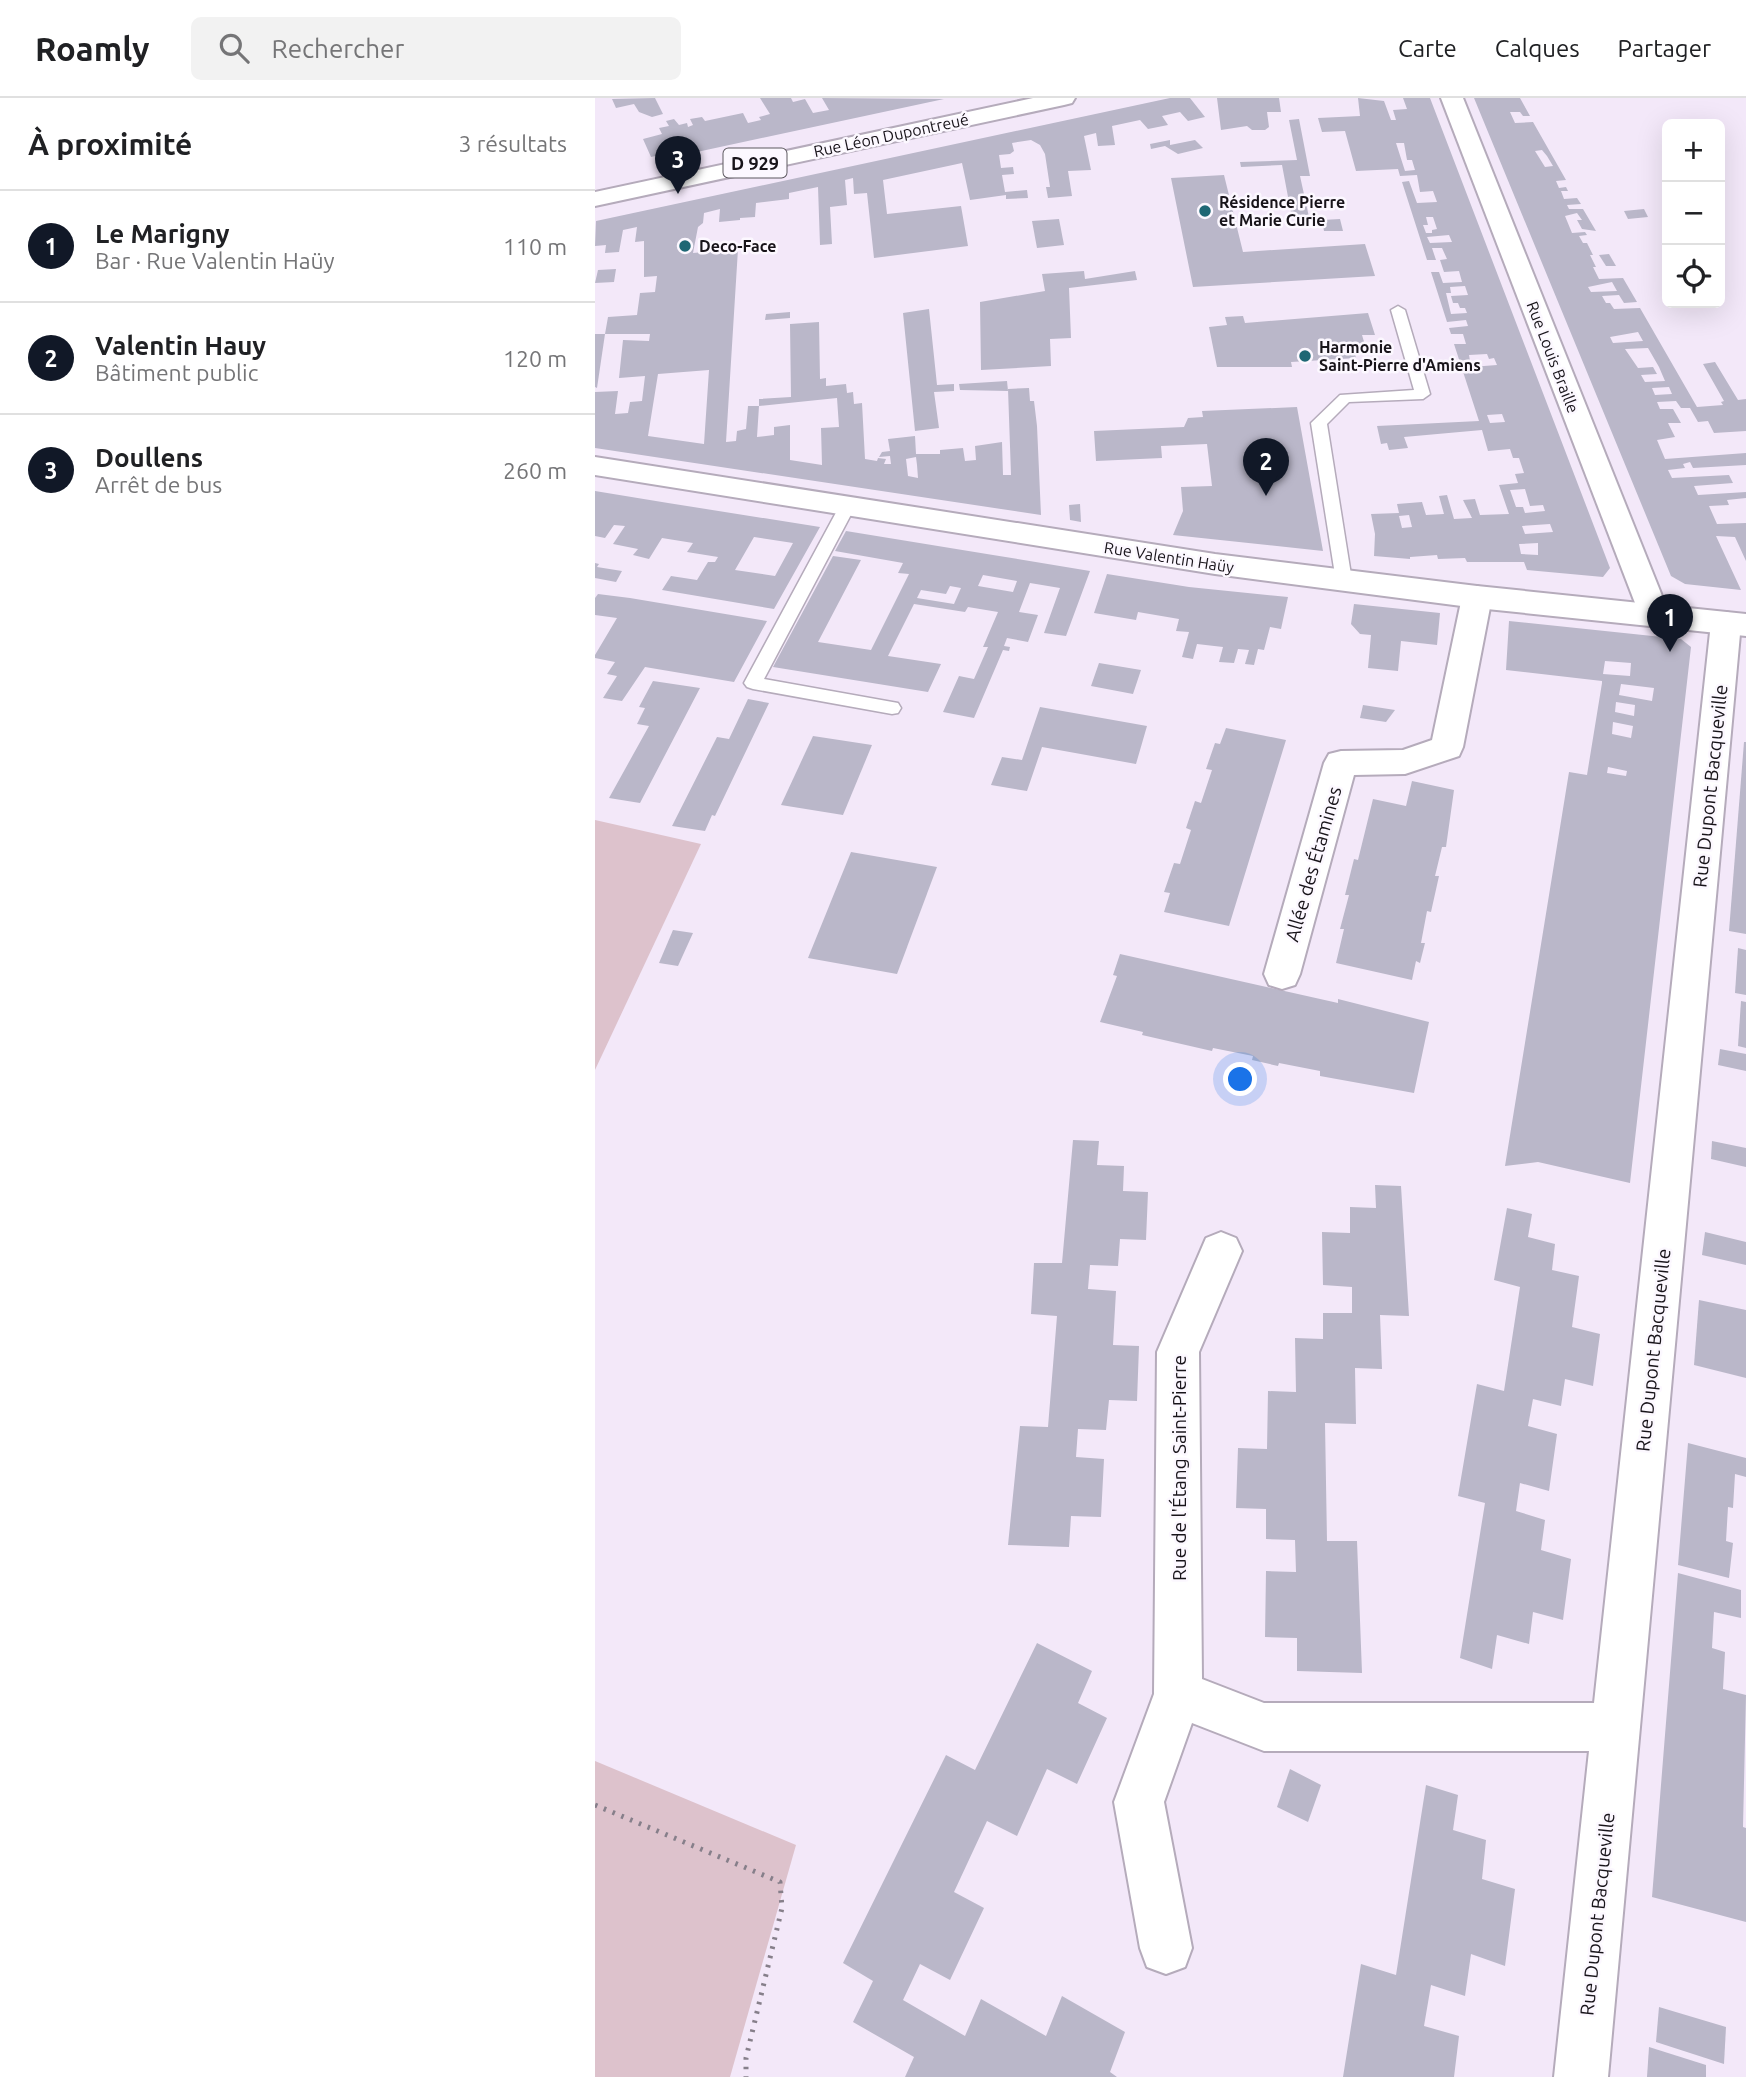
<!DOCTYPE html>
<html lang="fr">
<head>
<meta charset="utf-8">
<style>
  body { margin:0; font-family:Ubuntu,sans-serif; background:#f2f2f2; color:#202124 }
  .controls { position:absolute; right:21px; top:21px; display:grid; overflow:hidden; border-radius:10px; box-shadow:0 7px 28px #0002 }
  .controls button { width:63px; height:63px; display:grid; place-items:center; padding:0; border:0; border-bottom:2px solid #e0e0e0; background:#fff; color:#202124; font:35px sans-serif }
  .you { position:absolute; left:646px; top:982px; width:24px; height:24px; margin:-18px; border:5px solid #fff; border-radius:50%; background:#1a73e8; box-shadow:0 0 0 10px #1a73e833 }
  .badge { display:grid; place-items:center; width:46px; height:46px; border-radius:50%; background:#111827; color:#fff; font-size:23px; font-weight:700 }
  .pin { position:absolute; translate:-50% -58px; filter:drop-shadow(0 2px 4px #0008) }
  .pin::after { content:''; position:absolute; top:37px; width:24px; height:21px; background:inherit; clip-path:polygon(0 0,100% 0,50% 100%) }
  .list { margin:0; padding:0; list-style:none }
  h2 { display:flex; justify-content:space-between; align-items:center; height:91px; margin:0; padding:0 28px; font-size:30px }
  h2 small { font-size:23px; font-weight:400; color:#757577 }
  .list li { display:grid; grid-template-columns:46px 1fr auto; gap:21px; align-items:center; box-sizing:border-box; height:112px; padding:0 28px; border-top:2px solid #e0e0e0 }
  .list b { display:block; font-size:26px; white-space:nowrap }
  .list p { margin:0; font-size:23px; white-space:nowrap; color:#757577 }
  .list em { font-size:23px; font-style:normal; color:#757577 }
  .icon { flex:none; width:38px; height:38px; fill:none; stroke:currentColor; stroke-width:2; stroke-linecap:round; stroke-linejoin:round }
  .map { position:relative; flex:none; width:1151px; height:1979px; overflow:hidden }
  header { display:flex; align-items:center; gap:42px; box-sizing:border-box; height:98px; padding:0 35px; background:#fff; border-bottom:2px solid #e0e0e0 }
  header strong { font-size:33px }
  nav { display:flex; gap:38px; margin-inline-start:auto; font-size:24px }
  .search { width:490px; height:63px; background:#f2f2f2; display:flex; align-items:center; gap:18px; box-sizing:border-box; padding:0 24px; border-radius:10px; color:#757577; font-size:26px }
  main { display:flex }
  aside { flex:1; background:#fff }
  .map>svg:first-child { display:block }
</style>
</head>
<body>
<header>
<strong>Roamly</strong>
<div class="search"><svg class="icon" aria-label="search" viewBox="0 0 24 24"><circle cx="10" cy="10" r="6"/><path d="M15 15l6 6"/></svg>Rechercher</div>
<nav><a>Carte</a><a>Calques</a><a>Partager</a></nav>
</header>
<main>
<aside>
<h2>À proximité<small>3 résultats</small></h2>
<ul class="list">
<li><span class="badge">1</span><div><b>Le Marigny</b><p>Bar · Rue Valentin Haüy</p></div><em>110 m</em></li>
<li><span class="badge">2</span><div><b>Valentin Hauy</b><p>Bâtiment public</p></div><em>120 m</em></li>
<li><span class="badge">3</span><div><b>Doullens</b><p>Arrêt de bus</p></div><em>260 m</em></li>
</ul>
</aside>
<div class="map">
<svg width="1151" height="1979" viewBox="0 0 1151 1979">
  <rect width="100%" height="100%" fill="#f3e8f9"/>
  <g fill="#ddc2cc">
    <polygon points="0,722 106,746 0,972"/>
    <polygon points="0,1663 201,1747 135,1979 0,1979"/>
  </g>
  <g fill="#bab7c9" fill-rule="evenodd">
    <polygon points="60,0 68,16 57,19 44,14 39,6 21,10 17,1"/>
    <polygon points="165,0 196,0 198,4 210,1 218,15 234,12 227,0 349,1 88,57 87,53 74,58 70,56 56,59 48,41 67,36 64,30 74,28 71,23 79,21 84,27 92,25 93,29 98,27 95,21 107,19 110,23 148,15 153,25 166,22 164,19 175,16"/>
    <path d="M575 0H595L610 19 593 23 585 14 567 18 573 27 553 31 545 22 517 28 520 47 503 48 501 35 489 38 496 72 473 73 477 98 453 100 451 89H455L450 56 445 47 436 42 417 45 419 53 415 56 404 57 406 70 418 69 419 76 407 77 410 94 432 92 433 100 411 101V97L375 102 367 65 288 82 292 116 366 108 373 148 279 160 272 95 259 96 258 80 250 82 252 107 235 109 237 146 225 147 223 89 194 95V101L161 105 160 119 145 120V122L124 124 125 111 109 115 108 125 103 129 98 155 143 151 131 344 141 343 142 333 151 331 153 308H164L162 339 179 337V329L195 327V362L227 367 226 330 244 329 242 300 164 308V301L196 299 195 226 224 224 225 281 231 280V288L251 286 252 295 258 294 259 306 267 305 270 361 282 363 283 360 291 361 289 366H296L295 358 284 359 287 354 295 353 293 341 320 338 321 356H345V352L368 350 370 363 381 362 380 348 407 344 408 377H416L413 291 434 290 435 303H439L442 328 446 417 0 350V294L23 293 20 316 33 315 35 304 47 303 50 278 24 280 28 242 54 243 55 236H10L13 219 42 217 45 195 60 194 62 178 49 179V143L40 144 42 129 28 132 24 154 10 155 11 147 0 148 1 123ZM114 272 109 346 53 338 63 276ZM321 359 322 367 323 380 313 378 311 361Z"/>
    <polygon points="622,0 684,0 686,14 672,14 674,29 670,32 657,32 652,28 626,32"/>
    <path d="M763 0 789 3 796 22H801L798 12 812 11 808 0H835L1015 470 1008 479 932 472 929 464H872L870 460 843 461 842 457 815 459V461L779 458 780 436 776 416 804 415 802 406 827 404 831 417 849 416 844 398 852 397 859 421 877 420 868 402 880 401 885 417 914 416 904 387 923 385 920 376 929 375 924 360H918L915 351 893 353 887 332 809 339 813 350 794 352 792 345 786 346 782 328 884 323 859 246H871L868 236H856L854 230 873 228 871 222 852 224 836 174H844L848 185 867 184 864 173 849 174 845 162 852 161 847 150H837L841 162H832L807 84 814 83 822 105 842 104 838 93 825 94 822 77 805 78 803 71 761 73 750 33 727 34 723 20 765 18ZM801 45H809L812 62H817L820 72 810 73ZM831 119H838L842 131 837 132V135H831L828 127H833ZM854 137 857 144 835 145 832 139ZM870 188 873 197 856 198 858 205H863L865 210H870L872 215 856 216 851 195H856L855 189ZM892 256 894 261 899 260 902 267 876 269 874 257ZM907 316 910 324 895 325 892 317ZM930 391 935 408 948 407 950 413 930 415 928 409H921L915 392ZM814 417 817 429 807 430 804 418ZM955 426 958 434 930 436 927 428ZM943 445V457L926 456 924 446Z"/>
    <path d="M879 0H925L935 18H928L925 14H915L920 25 938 24 971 82 961 83 964 90 971 89 973 93H966L969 101 982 100 986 106 972 107 974 111H988L1001 133 987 131 982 122H987L982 115 970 118 977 135 990 134 992 137 984 138 988 145H992L998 157H995L1001 169H998L1004 181 1028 180 1042 204 1029 205 1024 197 1007 198 1011 205H1015L1019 211 1045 210 1102 309 1128 307 1126 304 1129 303 1108 266 1120 264 1143 302 1151 301V333L1119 335 1113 323 1103 324 1095 310H1086L1081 303 1062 304 1065 311H1078L1086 325H1073L1080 339 1062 342 1070 361 1151 355V367L1098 370 1095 364 1088 366 1090 370 1073 372 1077 380 1134 377 1138 385 1099 388 1103 397 1151 394V400L1132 402 1134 407 1114 408 1122 426 1151 425V463L1140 439 1121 438 1146 492 1090 486 1076 478ZM947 52 952 58 958 68 950 69 940 53ZM1017 184 1022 193 996 194 993 189ZM1043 234 1048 243 1018 245 1015 239ZM1053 250 1064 269 1070 283 1050 284 1046 277 1062 276 1058 269 1043 270 1030 251ZM1074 289 1077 296 1060 297 1057 290Z"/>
    <polygon points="704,21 715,78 705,78 714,119 697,120 687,67 646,69 645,64 702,62 694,22"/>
    <polygon points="575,42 575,47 600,42 608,50 583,56 570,48 556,51 555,46"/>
    <polygon points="629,77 648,154 770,146 780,178 598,189 576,80"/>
    <polygon points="1049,111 1053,119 1033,121 1029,113"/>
    <polygon points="464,121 469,147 442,150 437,123"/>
    <polygon points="745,121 748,133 729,133 727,122"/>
    <polygon points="1014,156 1021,168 1011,168 1004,157"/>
    <polygon points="21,171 19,184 0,185 3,172"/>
    <polygon points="489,173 490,181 540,173 542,182 474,190 476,240 455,241 456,268 386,272 385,204 450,193 447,176"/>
    <polygon points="334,211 342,287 359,286 359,293 339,294 344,330 320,333 308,215"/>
    <polygon points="195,214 195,220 170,222 171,216"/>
    <polygon points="773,215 780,237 767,237 770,247 758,248 761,260 696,264 697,269 622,269 614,229 632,227 630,219 648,218 650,225"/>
    <polygon points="0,236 10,236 2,290 0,289"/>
    <polygon points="412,283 413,293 365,292 364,286"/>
    <polygon points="702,309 728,453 578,437 588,413 586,389 617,388 612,346 566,348 567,360 501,363 499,333 589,329 593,320 608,319 607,313"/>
    <path d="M0 393 73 405 225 429 179 511 67 492 76 478 102 482 113 464H120L123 459 92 454 98 445 67 440 54 461 38 457 43 451 18 446 30 428 19 427 10 440 0 438ZM159 439 198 445 180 478 140 472Z"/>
    <polygon points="485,406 486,424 475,422 474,407"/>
    <path d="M251 433 398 457 495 473 471 538 449 535 465 490 435 485 424 514 443 517 433 544 412 540 409 548 415 549 414 553 408 552 379 620 348 614 364 578 379 581 393 549H388L403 514 373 509 370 514 319 506 293 558 346 566 333 594 178 569 238 458 266 462 223 544 276 552 314 476 303 475 308 465 240 453ZM388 477 422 483 418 494 383 488ZM355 488 366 490 359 506 322 500 326 492 351 496Z"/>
    <polygon points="0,465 4,466 2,469 27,473 21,484 0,480"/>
    <polygon points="512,476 594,489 693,499 686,531 675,529 669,552 663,551 659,567 650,566 654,552 643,551 639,565 624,564 628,549 602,546 598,561 587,559 594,534 581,533 584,521 543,514 541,522 499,515"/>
    <polygon points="3,496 35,500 172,523 139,584 50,569 27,603 8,600 22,578 12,576 20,564 0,560 0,557 22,520 0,517 0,500"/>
    <polygon points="759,506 845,515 842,547 806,543 803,573 773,570 776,537 765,536 756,526"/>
    <path d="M914 523 1086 541 1096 549 1035 1085 943 1064 910 1068 974 674 992 677 1007 585V583L911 572ZM1010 563 1036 565 1035 578 1008 576ZM1026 586 1059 590 1057 603 1024 597ZM1021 604 1040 607 1039 618 1020 614ZM1018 624 1038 628 1036 640 1017 636ZM1013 669 1032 673 1031 678 1012 675Z"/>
    <polygon points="504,565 546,572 538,596 496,588"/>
    <polygon points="58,583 105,590 45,705 14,700 54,628 42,626 50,610 44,609"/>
    <polygon points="153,601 174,605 120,718 117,717 110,733 77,728 122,639 134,641"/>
    <polygon points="768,607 800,612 791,624 765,620"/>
    <polygon points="445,609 552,628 541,666 447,649 432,693 396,687 407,659 427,662"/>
    <polygon points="631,630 691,642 634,828 569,814 575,795 569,794 579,765 585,766 596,732 591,730 600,703 606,705 617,672 611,671 620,645 625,646"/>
    <polygon points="218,638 277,647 248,717 186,707"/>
    <polygon points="1149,644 1151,644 1151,836 1134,833"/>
    <polygon points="817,683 859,692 851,749 847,749 840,778 844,778 836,814 832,813 826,845 830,845 825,865 821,863 817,882 741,865 749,831 745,831 754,797 750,797 759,761 763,762 778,701 811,708"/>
    <polygon points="256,754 342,769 302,876 213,860"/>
    <polygon points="78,832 98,835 83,868 64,865"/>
    <polygon points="1143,850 1151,852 1151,897 1140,895"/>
    <polygon points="525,856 743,905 743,901 834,924 819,995 725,978 725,973 684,965 683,968 657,962 658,958 618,950 617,953 547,937 548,934 505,924 522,878 518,877"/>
    <polygon points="1146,903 1151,904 1151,950 1143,948"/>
    <polygon points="1125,951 1151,956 1151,973 1123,967"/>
    <polygon points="478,1042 504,1043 502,1067 529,1068 528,1093 553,1094 551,1142 525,1141 523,1168 495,1167 493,1191 521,1193 518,1247 544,1248 542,1303 514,1302 511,1332 483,1331 481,1359 509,1361 506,1419 476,1418 474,1449 413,1447 425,1328 453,1329 462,1218 436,1216 439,1165 467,1165"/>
    <polygon points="1117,1043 1151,1050 1151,1069 1116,1061"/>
    <polygon points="780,1087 806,1088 814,1218 785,1217 787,1271 760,1270 761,1326 730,1325 732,1443 762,1443 767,1575 702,1573 702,1540 670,1539 671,1473 701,1474 700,1442 671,1441 671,1411 641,1410 643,1350 672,1351 673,1293 701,1294 700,1240 728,1241 728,1215 757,1215 757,1189 728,1187 727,1134 755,1135 755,1109 781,1110"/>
    <polygon points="912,1110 937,1116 933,1139 960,1146 957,1172 984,1178 977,1229 1005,1236 998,1288 970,1281 966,1308 938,1301 933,1328 962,1336 954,1393 925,1385 921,1413 950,1422 946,1452 976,1461 968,1522 938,1514 934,1546 902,1537 897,1571 865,1560 890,1405 863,1398 882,1286 909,1293 925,1189 899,1182"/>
    <polygon points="1110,1134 1151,1144 1151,1167 1107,1157"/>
    <polygon points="1104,1202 1151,1212 1151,1280 1099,1267"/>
    <polygon points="1093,1345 1151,1360 1151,1379 1140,1376 1138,1410 1133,1409 1131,1443 1138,1445 1134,1480 1083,1467"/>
    <polygon points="1083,1475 1146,1492 1146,1520 1119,1514 1117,1550 1130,1554 1128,1591 1151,1597 1148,1729 1151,1730 1151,1824 1057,1799"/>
    <polygon points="442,1545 497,1573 483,1605 512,1620 482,1686 452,1671 422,1738 392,1723 359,1794 389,1810 355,1882 325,1866 308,1902 370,1938 386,1901 451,1938 467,1898 530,1934 515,1974 522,1979 310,1979 319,1959 258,1924 278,1883 248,1865 351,1657 380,1672"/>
    <polygon points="695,1671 726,1687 713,1724 682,1709"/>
    <polygon points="831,1687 863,1697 858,1732 891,1742 887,1781 920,1791 910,1868 876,1856 870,1898 836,1887 829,1928 864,1938 859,1979 748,1979 766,1866 801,1877"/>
    <polygon points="1064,1909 1131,1929 1129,1966 1061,1944"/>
    <polygon points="1054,1949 1111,1967 1111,1979 1052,1979"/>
  </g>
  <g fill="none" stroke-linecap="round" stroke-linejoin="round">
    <g stroke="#b5abbb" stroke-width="3">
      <g id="lane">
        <polygon points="803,208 810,212 835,296 828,301 754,304 732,326 757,483 749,489 741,483 716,325 745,297 819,292 796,212"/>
        <polygon points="252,404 260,409 169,581 303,605 306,610 303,615 297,616 158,591 152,589 149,585 244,409"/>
      </g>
    </g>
    <g stroke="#b5abbb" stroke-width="4">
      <g id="street">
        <polygon points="846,0 868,0 1075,518 1071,526 1060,529 1049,526 1045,518"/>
        <polygon points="882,488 893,492 897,499 868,649 864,658 810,676 759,677 705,876 700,887 687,891 674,887 669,876 729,665 734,656 746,653 808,652 837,642 867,499 871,492"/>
        <polygon points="1131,514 1142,517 1146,525 1013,1979 959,1979 994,1653 669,1653 597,1625 569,1704 597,1850 590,1869 571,1876 552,1869 545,1850 519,1704 559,1596 562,1254 611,1140 626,1134 641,1140 647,1153 604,1254 607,1581 669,1605 999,1605 1116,525 1120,517"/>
      </g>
    </g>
    <g stroke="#b5abbb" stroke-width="4">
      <polygon id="secondary" points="0,359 620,456 882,488 1151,516 1151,538 882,510 620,476 0,377"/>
    </g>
    <g stroke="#b5abbb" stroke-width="4">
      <polygon id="primary" points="438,0 480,0 477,5 469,7 0,108 0,94"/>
    </g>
    <polyline stroke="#867f8a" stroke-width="5" stroke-dasharray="2.5 7" stroke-linecap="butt" points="0,1707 185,1784 187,1810 151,1960 151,1979"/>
    <use href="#lane" fill="#fff" fill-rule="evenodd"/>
    <use href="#street" fill="#fff" fill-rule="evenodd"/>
    <use href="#secondary" fill="#fff" fill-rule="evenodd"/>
    <use href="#primary" fill="#fff" fill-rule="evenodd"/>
  </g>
  <g fill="#1e6774" stroke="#fcf8ff" stroke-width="2.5">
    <circle cx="610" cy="113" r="7"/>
    <circle cx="90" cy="148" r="7"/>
    <circle cx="710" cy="258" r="7"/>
  </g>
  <g text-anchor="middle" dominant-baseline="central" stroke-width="5" stroke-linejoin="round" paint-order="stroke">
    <g font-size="16" fill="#18141a" stroke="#fcf8ff">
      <text transform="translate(296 37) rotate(-12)">Rue Léon Dupontreué</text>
      <text transform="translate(958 259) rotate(69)">Rue Louis Braille</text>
      <text transform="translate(574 459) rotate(9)">Rue Valentin Haüy</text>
    </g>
    <g font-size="16" font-weight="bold" fill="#18141a" stroke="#fcf8ff" text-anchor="start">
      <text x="624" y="104">Résidence Pierre<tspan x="624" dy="18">et Marie Curie</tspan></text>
      <text x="104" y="148">Deco-Face</text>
      <text x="724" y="249">Harmonie<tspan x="724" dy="18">Saint-Pierre d'Amiens</tspan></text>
    </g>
    <rect fill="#fcf8ff" stroke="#5c585f" stroke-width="2" x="128.5" y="50.5" width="63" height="29" rx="5"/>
    <g font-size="18" font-weight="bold" fill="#18141a">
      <text x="160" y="65">D 929</text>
    </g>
    <g font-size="19" fill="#18141a" stroke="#fcf8ff">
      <text transform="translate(1115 688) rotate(-84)">Rue Dupont Bacqueville</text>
      <text transform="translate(718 766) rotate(-74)">Allée des Étamines</text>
      <text transform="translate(1058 1252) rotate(-84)">Rue Dupont Bacqueville</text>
      <text transform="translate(584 1370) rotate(-90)">Rue de l'Étang Saint-Pierre</text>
      <text transform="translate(1002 1816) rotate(-84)">Rue Dupont Bacqueville</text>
    </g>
  </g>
</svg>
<div class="controls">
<button>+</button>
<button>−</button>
<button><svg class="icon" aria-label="locate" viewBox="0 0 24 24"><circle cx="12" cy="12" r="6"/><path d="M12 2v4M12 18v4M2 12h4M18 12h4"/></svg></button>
</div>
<div class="you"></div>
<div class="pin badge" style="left:1075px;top:554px">1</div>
<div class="pin badge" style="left:671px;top:398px">2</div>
<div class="pin badge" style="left:83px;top:96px">3</div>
</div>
</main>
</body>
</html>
